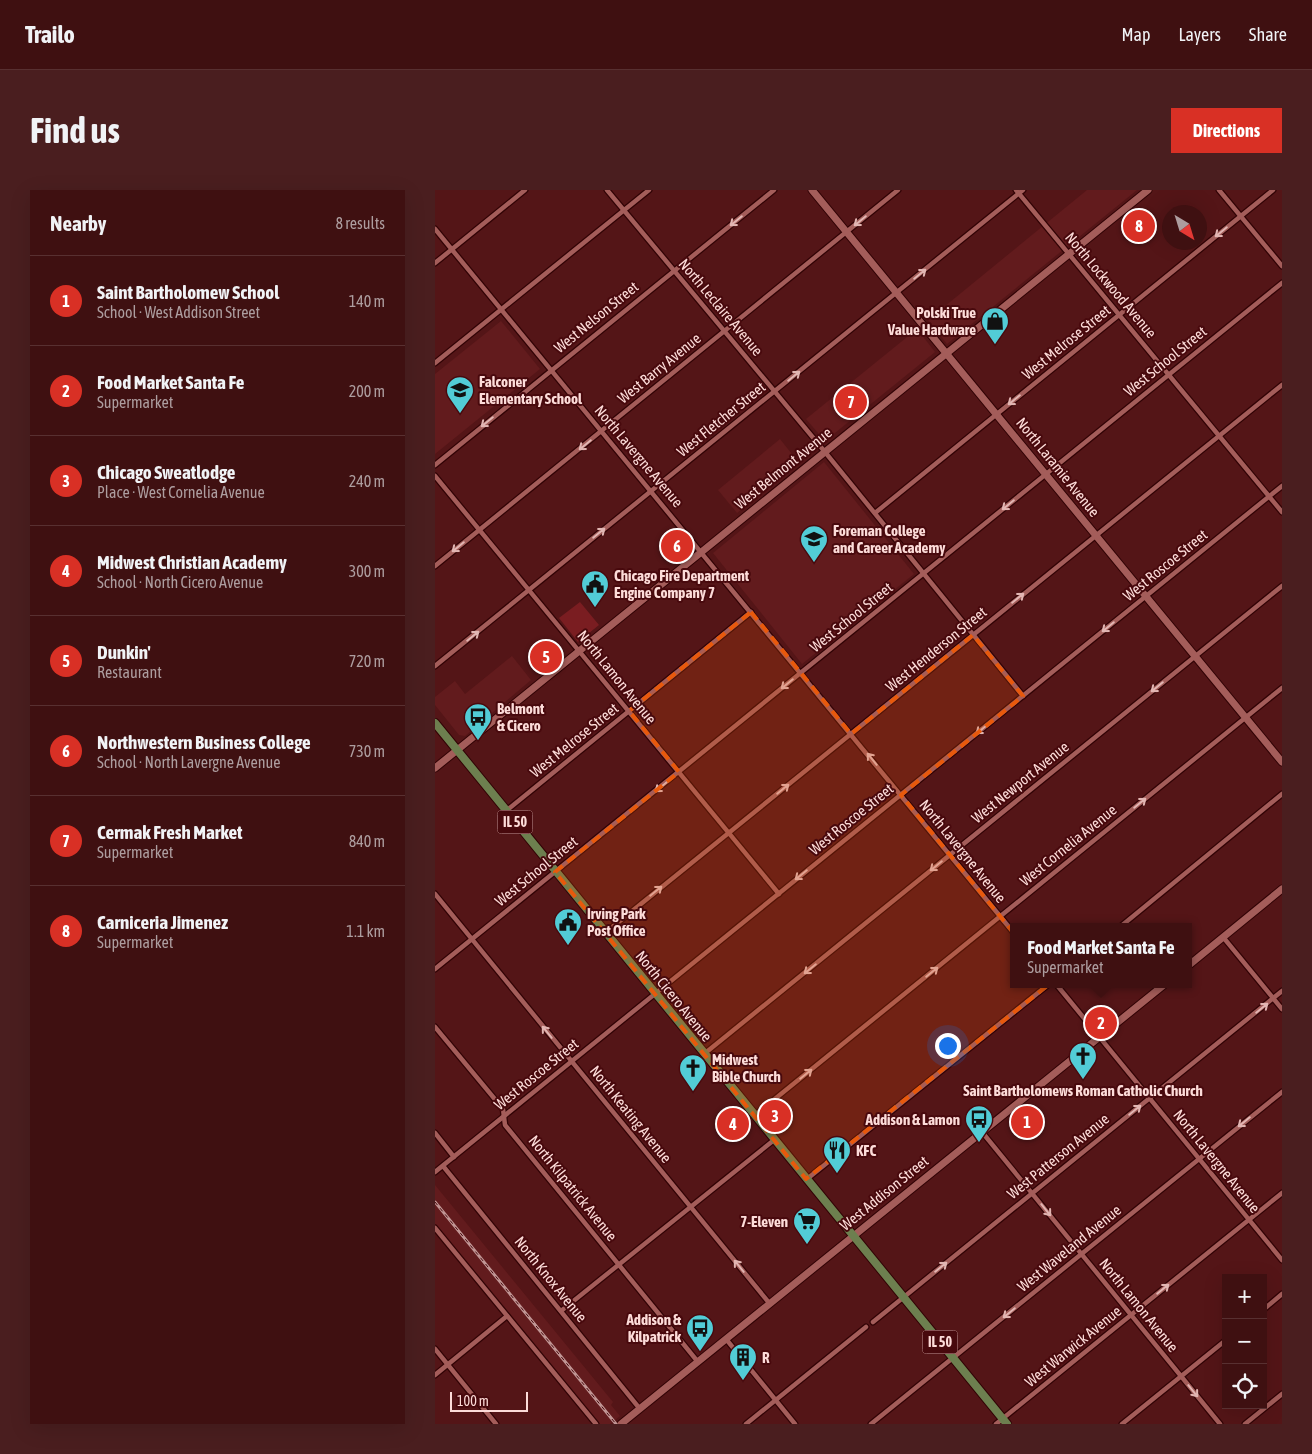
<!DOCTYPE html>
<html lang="en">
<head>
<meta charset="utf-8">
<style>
  body { margin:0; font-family:"Asap Condensed",sans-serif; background:#4a1e1f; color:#f1f3f6 }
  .controls { position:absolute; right:15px; bottom:15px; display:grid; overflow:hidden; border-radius:0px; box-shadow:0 5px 20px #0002 }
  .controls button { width:45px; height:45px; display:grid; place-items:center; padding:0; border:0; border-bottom:1px solid #583031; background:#3f1011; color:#f1f3f6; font:25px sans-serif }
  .compass { position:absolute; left:727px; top:15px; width:45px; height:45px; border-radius:50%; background:#3f1011; box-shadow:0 5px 20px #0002; rotate:142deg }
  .scale { position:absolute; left:15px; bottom:12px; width:78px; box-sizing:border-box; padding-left:5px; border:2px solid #fddcd9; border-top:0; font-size:14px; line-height:18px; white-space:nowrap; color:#fddcd9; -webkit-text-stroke:4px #48090d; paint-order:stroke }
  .you { position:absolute; left:512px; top:855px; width:18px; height:18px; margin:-12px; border:4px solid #fff; border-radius:50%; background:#1a73e8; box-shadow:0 0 0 8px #1a73e833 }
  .badge { display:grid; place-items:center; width:32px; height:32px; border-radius:50%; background:#d93025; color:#fff; font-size:16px; font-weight:700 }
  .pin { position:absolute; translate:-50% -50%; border:2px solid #fff; box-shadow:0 1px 5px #0006 }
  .popup { position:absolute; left:575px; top:733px; width:182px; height:65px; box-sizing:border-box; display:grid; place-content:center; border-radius:0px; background:#3f1011; filter:drop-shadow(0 1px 4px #0005); font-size:16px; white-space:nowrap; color:#ad9d9f }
  .popup b { font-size:19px; color:#f1f3f6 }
  .popup::after { content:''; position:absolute; left:50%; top:100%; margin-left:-10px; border:10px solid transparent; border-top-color:#3f1011 }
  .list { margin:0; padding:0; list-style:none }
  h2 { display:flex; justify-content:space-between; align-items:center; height:65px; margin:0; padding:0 20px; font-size:21px }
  h2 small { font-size:16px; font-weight:400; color:#ad9d9f }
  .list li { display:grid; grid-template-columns:32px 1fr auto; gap:15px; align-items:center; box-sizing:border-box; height:90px; padding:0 20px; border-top:1px solid #583031 }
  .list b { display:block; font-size:19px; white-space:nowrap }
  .list p { margin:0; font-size:16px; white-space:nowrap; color:#ad9d9f }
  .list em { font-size:16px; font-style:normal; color:#ad9d9f }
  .icon { flex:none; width:28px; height:28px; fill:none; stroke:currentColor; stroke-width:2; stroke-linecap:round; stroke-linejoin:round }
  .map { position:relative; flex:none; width:847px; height:1234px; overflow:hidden; border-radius:0px }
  header { display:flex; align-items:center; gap:30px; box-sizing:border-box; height:70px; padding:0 25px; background:#3f1011; border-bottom:1px solid #583031 }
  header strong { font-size:24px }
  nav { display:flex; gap:28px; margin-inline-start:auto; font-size:18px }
  .intro { display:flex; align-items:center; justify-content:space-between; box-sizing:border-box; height:120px; padding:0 30px }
  h1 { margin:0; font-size:35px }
  .button { padding:12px 22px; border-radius:0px; background:#d93025; color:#fff; font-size:18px; font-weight:700 }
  main { display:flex; gap:30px; padding:0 30px }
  aside { flex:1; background:#3f1011; border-radius:0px; box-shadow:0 5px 20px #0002 }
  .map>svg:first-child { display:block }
</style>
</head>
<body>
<header>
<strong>Trailo</strong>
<nav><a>Map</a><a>Layers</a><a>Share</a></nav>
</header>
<div class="intro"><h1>Find us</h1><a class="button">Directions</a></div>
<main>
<aside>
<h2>Nearby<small>8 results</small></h2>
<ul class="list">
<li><span class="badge">1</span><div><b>Saint Bartholomew School</b><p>School · West Addison Street</p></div><em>140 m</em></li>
<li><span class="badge">2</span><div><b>Food Market Santa Fe</b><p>Supermarket</p></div><em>200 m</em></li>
<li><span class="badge">3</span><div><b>Chicago Sweatlodge</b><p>Place · West Cornelia Avenue</p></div><em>240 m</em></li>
<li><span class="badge">4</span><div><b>Midwest Christian Academy</b><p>School · North Cicero Avenue</p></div><em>300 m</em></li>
<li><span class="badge">5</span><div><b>Dunkin'</b><p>Restaurant</p></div><em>720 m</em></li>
<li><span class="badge">6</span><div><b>Northwestern Business College</b><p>School · North Lavergne Avenue</p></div><em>730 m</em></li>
<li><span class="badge">7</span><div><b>Cermak Fresh Market</b><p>Supermarket</p></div><em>840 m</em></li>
<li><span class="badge">8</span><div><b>Carniceria Jimenez</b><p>Supermarket</p></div><em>1.1 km</em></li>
</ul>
</aside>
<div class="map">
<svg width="847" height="1234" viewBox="0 0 847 1234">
  <rect width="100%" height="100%" fill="#541517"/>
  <g fill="#621b1d">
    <polygon points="652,0 702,0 512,154 493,130"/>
    <polygon points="66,131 105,179 0,264 0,184"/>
    <polygon points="482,139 500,162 390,251 371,229"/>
    <polygon points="345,249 364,273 302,323 283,300"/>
    <polygon points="389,272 479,384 367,474 278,363"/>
    <polygon points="77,466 96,490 30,546 24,545 0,515 0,507 20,491 30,504"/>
    <polygon points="0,995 178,1212 176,1215 185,1226 175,1234 163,1234 0,1034"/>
  </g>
  <polygon fill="#7a1d21" points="145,412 164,435 143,452 124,428"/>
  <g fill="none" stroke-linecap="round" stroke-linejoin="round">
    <g stroke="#310305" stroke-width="7">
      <g id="street">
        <polyline points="172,0 390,262 588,506"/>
        <polyline points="581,0 847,322"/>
        <polyline points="784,0 847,76"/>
        <polyline points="0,39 578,742"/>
        <polyline points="0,73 90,0"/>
        <polyline points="0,173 214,0"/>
        <polyline points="0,275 339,0"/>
        <polyline points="0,286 344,704"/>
        <polyline points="440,323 838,0"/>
        <polyline points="0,376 463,0"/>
        <polyline points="0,476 588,0"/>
        <polyline points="71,621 316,422"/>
        <polyline points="0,704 335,1114"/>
        <polyline points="685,737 847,604"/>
        <polyline points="170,743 847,195"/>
        <polyline points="788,747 847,819"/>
        <polyline points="0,779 847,93"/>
        <polyline points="621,794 847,1070"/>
        <polyline points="0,837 68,919 70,935 263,1172"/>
        <polyline points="269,864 847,396"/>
        <polyline points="320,925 847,498"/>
        <polyline points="547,942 785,1234"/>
        <polyline points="0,943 19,967"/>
        <polyline points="8,976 205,1219"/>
        <polyline points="0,982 847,296"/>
        <polyline points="372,989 614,794"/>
        <polyline points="0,1038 161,1234"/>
        <polyline points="828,1120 847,1104"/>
        <polyline points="126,1121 339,950"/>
        <polyline points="438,1132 847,801"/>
        <polyline points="291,1149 360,1234"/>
        <polyline points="0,1159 61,1234"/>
        <polyline points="0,1185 72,1126"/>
        <polyline points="311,1234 431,1137"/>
        <polyline points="436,1234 847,902"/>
        <polyline points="561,1234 847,1003"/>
        <polyline points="687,1234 791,1150"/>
        <polyline points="810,1234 847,1204"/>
      </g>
    </g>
    <g stroke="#310305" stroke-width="9">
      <g id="secondary">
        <polyline points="377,0 847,572"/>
        <polyline points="0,578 713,0"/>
        <polyline points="754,775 847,699"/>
        <polyline points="186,1234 730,794"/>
      </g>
    </g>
    <g stroke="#310305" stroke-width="10">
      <polyline id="primary" points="0,533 572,1234"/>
    </g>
    <use href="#street" stroke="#a45d5a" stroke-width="4.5"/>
    <use href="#secondary" stroke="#a45d5a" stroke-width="7"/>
    <use href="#primary" stroke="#6d7f4f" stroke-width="8"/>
    <g stroke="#c19695" stroke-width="3">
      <polyline id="rail" points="0,1012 181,1234"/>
    </g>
    <use href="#rail" stroke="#48090d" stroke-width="1" stroke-dasharray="4" stroke-linecap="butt"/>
  </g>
  <defs><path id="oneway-shaft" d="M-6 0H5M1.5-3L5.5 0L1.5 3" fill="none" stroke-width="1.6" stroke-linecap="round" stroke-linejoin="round" transform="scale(1.25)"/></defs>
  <g stroke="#e2b6b3">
    <use href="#oneway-shaft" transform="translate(301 31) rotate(141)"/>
    <use href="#oneway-shaft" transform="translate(425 31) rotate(141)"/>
    <use href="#oneway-shaft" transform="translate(786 42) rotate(141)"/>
    <use href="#oneway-shaft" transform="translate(485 84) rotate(-39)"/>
    <use href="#oneway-shaft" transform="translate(359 186) rotate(-39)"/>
    <use href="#oneway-shaft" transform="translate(579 210) rotate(141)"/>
    <use href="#oneway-shaft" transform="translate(52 232) rotate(141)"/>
    <use href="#oneway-shaft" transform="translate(150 255) rotate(141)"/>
    <use href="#oneway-shaft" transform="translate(573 315) rotate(141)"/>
    <use href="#oneway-shaft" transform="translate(164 343) rotate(-39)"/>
    <use href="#oneway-shaft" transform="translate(23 357) rotate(141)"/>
    <use href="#oneway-shaft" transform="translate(583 408) rotate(-39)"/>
    <use href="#oneway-shaft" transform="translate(673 437) rotate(141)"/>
    <use href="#oneway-shaft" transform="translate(38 446) rotate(-39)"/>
    <use href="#oneway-shaft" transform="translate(352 494) rotate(141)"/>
    <use href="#oneway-shaft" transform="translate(722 497) rotate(141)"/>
    <use href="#oneway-shaft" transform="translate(547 539) rotate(141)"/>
    <use href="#oneway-shaft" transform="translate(437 569) rotate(-129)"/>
    <use href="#oneway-shaft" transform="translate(226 597) rotate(141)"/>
    <use href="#oneway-shaft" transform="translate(348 599) rotate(-39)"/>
    <use href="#oneway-shaft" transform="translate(705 613) rotate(-39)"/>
    <use href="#oneway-shaft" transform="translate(501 676) rotate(141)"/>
    <use href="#oneway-shaft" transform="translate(366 685) rotate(141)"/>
    <use href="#oneway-shaft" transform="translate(221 701) rotate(-39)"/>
    <use href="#oneway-shaft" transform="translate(375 779) rotate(141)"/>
    <use href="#oneway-shaft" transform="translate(497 782) rotate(-39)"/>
    <use href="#oneway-shaft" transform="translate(827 818) rotate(-39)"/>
    <use href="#oneway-shaft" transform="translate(112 842) rotate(-129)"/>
    <use href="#oneway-shaft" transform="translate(371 884) rotate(-39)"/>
    <use href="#oneway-shaft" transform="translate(700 920) rotate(-39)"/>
    <use href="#oneway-shaft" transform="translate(809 932) rotate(141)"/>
    <use href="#oneway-shaft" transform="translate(611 1020) rotate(51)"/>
    <use href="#oneway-shaft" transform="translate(304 1076) rotate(-129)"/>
    <use href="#oneway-shaft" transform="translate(506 1077) rotate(-39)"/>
    <use href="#oneway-shaft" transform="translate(728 1099) rotate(-39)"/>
    <use href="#oneway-shaft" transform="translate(574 1123) rotate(141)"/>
    <use href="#oneway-shaft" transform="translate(758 1201) rotate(51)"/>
  </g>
  <path fill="#e8590c" fill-opacity="0.2" stroke="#e8590c" stroke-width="4" stroke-dasharray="10 6" stroke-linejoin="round" d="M316 422 416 544 538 445 588 506 466 605 618 791 371 989 120 682 244 582 194 521Z"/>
  <defs>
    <g id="shop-pin" transform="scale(1.4375)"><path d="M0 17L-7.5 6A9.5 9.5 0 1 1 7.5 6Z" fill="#52ccd6" stroke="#48090d"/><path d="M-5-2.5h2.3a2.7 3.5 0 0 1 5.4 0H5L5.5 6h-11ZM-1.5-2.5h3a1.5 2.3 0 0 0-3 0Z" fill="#111"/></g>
    <g id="school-pin" transform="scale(1.4375)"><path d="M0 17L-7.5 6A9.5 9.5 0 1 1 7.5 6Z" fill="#52ccd6" stroke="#48090d"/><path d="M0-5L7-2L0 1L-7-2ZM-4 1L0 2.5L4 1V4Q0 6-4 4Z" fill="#111"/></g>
    <g id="civic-pin" transform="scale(1.4375)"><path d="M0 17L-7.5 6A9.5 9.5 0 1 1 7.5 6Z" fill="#52ccd6" stroke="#48090d"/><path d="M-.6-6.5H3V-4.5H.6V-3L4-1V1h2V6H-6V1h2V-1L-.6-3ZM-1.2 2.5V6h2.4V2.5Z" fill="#111"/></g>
    <g id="bus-pin" transform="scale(1.4375)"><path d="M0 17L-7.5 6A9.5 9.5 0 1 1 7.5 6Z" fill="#52ccd6" stroke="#48090d"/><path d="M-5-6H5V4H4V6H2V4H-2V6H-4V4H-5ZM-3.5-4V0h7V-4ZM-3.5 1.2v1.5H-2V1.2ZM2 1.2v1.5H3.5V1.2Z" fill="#111"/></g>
    <g id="church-pin" transform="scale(1.4375)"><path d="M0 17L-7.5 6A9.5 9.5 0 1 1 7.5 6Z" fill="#52ccd6" stroke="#48090d"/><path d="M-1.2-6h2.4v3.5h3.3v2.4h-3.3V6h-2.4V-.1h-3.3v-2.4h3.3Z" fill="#111"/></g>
    <g id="restaurant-pin" transform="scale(1.4375)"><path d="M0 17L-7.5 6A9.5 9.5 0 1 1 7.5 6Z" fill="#52ccd6" stroke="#48090d"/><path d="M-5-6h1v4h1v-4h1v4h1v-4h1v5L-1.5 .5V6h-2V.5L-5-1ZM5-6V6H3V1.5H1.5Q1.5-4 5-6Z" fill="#111"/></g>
    <g id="supermarket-pin" transform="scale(1.4375)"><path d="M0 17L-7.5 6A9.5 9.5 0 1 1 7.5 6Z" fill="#52ccd6" stroke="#48090d"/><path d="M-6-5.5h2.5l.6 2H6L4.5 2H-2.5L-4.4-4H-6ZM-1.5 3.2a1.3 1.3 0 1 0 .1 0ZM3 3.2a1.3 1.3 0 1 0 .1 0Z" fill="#111"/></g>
    <g id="building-pin" transform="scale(1.4375)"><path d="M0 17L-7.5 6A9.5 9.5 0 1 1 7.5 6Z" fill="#52ccd6" stroke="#48090d"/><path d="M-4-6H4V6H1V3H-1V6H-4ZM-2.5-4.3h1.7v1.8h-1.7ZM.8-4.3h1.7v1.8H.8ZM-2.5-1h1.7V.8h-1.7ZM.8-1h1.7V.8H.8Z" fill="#111"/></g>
  </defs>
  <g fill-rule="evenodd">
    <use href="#shop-pin" x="560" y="131"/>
    <use href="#school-pin" x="25" y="200"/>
    <use href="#school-pin" x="379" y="349"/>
    <use href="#civic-pin" x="160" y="394"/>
    <use href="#bus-pin" x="43" y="527"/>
    <use href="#civic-pin" x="133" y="732"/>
    <use href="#church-pin" x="648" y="866"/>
    <use href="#church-pin" x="258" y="878"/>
    <use href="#bus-pin" x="544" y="929"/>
    <use href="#restaurant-pin" x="402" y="960"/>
    <use href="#supermarket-pin" x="372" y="1031"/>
    <use href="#bus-pin" x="265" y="1138"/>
    <use href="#building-pin" x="308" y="1167"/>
  </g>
  <g text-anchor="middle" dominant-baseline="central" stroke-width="4" stroke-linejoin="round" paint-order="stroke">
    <g fill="#48090d" stroke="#c79d9c" stroke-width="1">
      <rect x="62.5" y="620.5" width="35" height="23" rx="4"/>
      <rect x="487.5" y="1140.5" width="35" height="23" rx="4"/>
    </g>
    <g font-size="14" font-weight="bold" fill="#fddcd9">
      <text x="80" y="632">IL 50</text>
      <text x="505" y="1152">IL 50</text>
    </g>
    <g font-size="15" fill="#fddcd9" stroke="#48090d">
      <text transform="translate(676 95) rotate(50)">North Lockwood Avenue</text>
      <text transform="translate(286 117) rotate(50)">North Leclaire Avenue</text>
      <text transform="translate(161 127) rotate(-39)">West Nelson Street</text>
      <text transform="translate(631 152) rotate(-39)">West Melrose Street</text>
      <text transform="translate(730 171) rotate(-39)">West School Street</text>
      <text transform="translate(224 178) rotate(-39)">West Barry Avenue</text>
      <text transform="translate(286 229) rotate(-39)">West Fletcher Street</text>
      <text transform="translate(204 266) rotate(50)">North Lavergne Avenue</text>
      <text transform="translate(623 277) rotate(51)">North Laramie Avenue</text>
      <text transform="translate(348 278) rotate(-39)">West Belmont Avenue</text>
      <text transform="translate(730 375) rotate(-39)">West Roscoe Street</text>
      <text transform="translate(416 427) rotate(-39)">West School Street</text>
      <text transform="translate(501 459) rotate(-39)">West Henderson Street</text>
      <text transform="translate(182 487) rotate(51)">North Lamon Avenue</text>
      <text transform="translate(139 550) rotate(-39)">West Melrose Street</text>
      <text transform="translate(585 592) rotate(-39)">West Newport Avenue</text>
      <text transform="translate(416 629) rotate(-39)">West Roscoe Street</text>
      <text transform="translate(633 655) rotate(-39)">West Cornelia Avenue</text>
      <text transform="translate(528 661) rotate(51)">North Lavergne Avenue</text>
      <text transform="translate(101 681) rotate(-39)">West School Street</text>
      <text transform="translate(239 806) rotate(51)">North Cicero Avenue</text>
      <text transform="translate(101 884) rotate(-39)">West Roscoe Street</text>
      <text transform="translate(196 924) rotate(51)">North Keating Avenue</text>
      <text transform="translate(623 966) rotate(-39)">West Patterson Avenue</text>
      <text transform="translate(782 971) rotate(51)">North Lavergne Avenue</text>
      <text transform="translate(138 998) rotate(51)">North Kilpatrick Avenue</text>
      <text transform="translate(449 1003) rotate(-39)">West Addison Street</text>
      <text transform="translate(634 1058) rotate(-39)">West Waveland Avenue</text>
      <text transform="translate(116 1089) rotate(51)">North Knox Avenue</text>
      <text transform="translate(704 1115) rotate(51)">North Lamon Avenue</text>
      <text transform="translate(638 1156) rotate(-39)">West Warwick Avenue</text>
    </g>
    <g font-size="15" font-weight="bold" fill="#fddcd9" stroke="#48090d" text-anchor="start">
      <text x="541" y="122" text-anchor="end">Polski True<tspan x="541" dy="17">Value Hardware</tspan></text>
      <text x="44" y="191">Falconer<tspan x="44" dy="17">Elementary School</tspan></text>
      <text x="398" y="340">Foreman College<tspan x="398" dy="17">and Career Academy</tspan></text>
      <text x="179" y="385">Chicago Fire Department<tspan x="179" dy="17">Engine Company 7</tspan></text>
      <text x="62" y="518">Belmont<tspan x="62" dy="17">&amp; Cicero</tspan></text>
      <text x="152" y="723">Irving Park<tspan x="152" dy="17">Post Office</tspan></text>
      <text x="277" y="869">Midwest<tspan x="277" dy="17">Bible Church</tspan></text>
      <text x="648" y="900" text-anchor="middle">Saint Bartholomews Roman Catholic Church</text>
      <text x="525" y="929" text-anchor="end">Addison &amp; Lamon</text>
      <text x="421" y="960">KFC</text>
      <text x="353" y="1031" text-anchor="end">7-Eleven</text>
      <text x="246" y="1129" text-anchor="end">Addison &amp;<tspan x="246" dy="17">Kilpatrick</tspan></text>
      <text x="327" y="1167">R</text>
    </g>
  </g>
</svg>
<div class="controls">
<button>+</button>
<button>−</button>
<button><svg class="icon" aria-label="locate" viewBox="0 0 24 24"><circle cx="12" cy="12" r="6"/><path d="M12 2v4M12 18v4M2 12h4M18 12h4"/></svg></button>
</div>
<svg class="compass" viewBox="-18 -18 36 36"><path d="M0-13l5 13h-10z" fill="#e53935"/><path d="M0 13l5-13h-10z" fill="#ad9d9f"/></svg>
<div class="scale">100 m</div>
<div class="you"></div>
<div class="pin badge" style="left:592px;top:932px">1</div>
<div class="pin badge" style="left:666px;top:833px">2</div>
<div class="popup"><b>Food Market Santa Fe</b>Supermarket</div>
<div class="pin badge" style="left:340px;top:926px">3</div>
<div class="pin badge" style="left:298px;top:934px">4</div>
<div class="pin badge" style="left:111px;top:467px">5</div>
<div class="pin badge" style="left:242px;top:356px">6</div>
<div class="pin badge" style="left:416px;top:212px">7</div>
<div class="pin badge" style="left:704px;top:36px">8</div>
</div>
</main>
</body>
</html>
